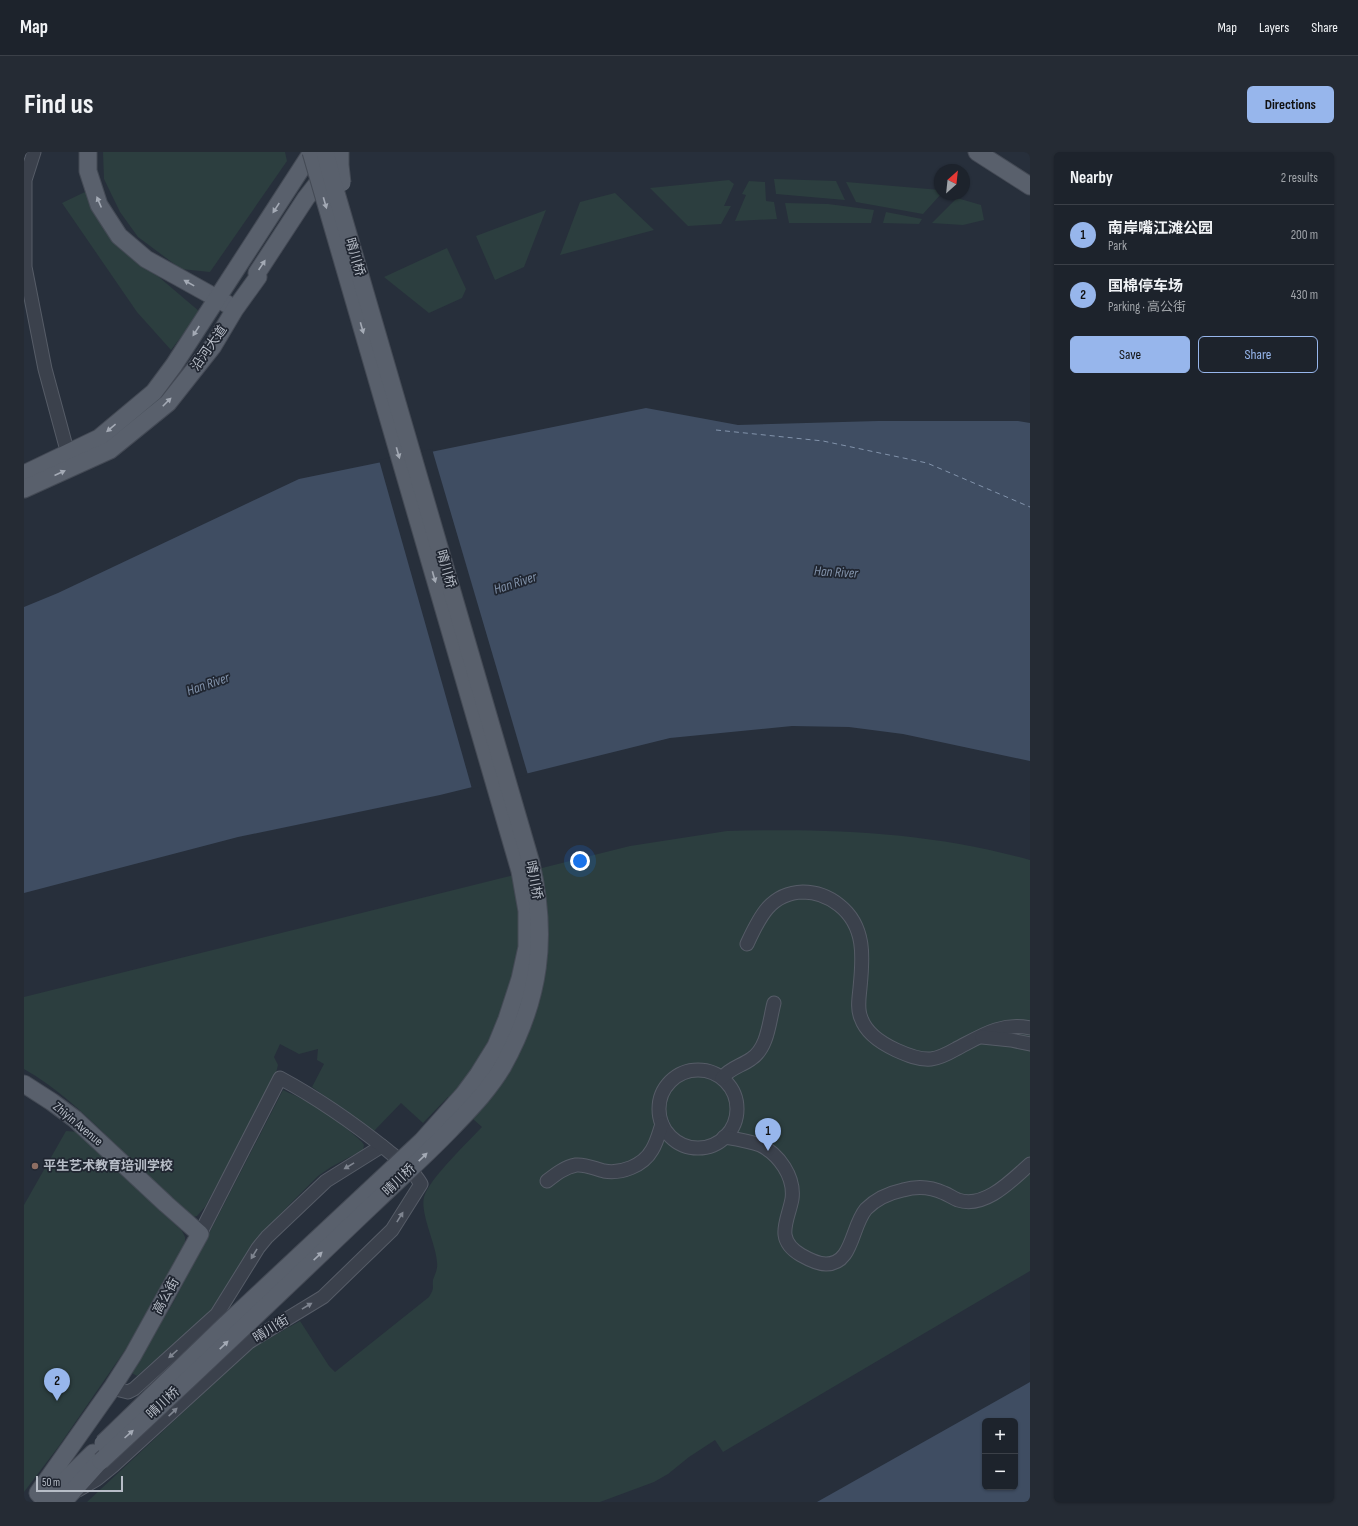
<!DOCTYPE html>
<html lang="en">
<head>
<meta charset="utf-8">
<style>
  body { margin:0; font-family:"Sofia Sans Condensed","Noto Sans SC",sans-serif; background:#252b34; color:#f1f3f6 }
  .controls { position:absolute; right:12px; bottom:12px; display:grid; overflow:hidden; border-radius:6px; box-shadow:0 1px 3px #0004 }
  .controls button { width:36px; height:36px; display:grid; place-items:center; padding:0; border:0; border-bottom:1px solid #3b4048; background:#1d232c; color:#f1f3f6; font:20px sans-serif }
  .compass { position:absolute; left:910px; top:12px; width:36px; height:36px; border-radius:50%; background:#1d232c; box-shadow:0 1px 3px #0004; rotate:27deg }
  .scale { position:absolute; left:12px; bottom:10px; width:87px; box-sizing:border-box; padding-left:4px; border:2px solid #b7bdc7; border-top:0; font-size:11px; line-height:14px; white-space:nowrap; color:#b7bdc7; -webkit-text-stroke:3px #202631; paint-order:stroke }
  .you { position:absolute; left:556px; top:709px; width:14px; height:14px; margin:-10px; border:3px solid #fff; border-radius:50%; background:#1a73e8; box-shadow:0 0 0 6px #1a73e833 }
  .badge { display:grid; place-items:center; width:26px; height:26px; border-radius:50%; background:#97b6ec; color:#111; font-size:13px; font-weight:700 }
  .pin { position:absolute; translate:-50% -33px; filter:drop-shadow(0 1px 2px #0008) }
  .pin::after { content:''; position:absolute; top:21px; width:14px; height:12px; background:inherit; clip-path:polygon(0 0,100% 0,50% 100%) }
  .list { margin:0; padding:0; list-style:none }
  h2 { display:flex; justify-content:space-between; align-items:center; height:52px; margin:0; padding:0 16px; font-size:17px }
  h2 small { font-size:13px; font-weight:400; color:#a0a4a9 }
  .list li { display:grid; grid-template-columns:26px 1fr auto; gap:12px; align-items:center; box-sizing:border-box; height:60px; padding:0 16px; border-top:1px solid #3b4048 }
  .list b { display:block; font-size:15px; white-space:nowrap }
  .list p { margin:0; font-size:13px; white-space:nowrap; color:#a0a4a9 }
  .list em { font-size:13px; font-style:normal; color:#a0a4a9 }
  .actions { display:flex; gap:8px; padding:12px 16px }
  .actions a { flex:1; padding:9px 0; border:1px solid #97b6ec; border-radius:6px; text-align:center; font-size:14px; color:#97b6ec }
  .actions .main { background:#97b6ec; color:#111 }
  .map { position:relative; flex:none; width:1006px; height:1350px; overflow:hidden; border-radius:6px }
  header { display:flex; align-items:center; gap:24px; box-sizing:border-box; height:56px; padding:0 20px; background:#1d232c; border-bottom:1px solid #3b4048 }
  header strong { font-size:19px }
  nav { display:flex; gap:22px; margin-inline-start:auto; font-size:14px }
  .intro { display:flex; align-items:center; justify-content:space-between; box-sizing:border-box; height:96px; padding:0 24px }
  h1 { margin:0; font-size:28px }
  .button { padding:10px 18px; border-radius:6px; background:#97b6ec; color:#111; font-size:14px; font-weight:700 }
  main { display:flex; gap:24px; padding:0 24px }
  aside { flex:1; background:#1d232c; border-radius:6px; box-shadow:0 1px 3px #0004 }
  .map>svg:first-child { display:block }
</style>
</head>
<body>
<header>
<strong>Map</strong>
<nav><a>Map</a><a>Layers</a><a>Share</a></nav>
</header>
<div class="intro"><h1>Find us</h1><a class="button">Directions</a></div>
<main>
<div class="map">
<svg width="1006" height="1350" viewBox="0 0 1006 1350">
  <rect width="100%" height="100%" fill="#272f3b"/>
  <g fill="#2c3e3f">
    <polygon points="79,0 261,0 263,9 186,120 157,117 114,85 96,60 80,27"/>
    <polygon points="750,27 812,29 821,48 752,42"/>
    <polygon points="705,28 710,32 700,54 707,54 697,72 664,74 626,36"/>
    <polygon points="725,29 741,30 742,49 750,50 753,67 711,69 722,43 718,42"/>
    <polygon points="822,30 916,38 916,42 917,42 899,62 832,50"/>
    <polygon points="63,39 89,86 176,160 147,198 113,160 38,51"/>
    <polygon points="591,41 630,78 536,103 556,50"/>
    <polygon points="933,46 957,53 960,68 939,73 908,71"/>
    <polygon points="761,51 804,52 850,58 847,71 765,71"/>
    <polygon points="522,58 500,115 471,128 452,84"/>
    <polygon points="862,60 898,67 895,72 859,71"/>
    <polygon points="423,96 442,137 438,146 405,161 360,125"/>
    <path d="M703 679C805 676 907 680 1006 708V1119L699 1300 691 1288 665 1305 644 1322 630 1330 576 1350H63L228 1196 276 1169 305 1214 311 1220 405 1145C411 1135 408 1137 409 1128 411 1122 414 1117 413 1110 412 1092 396 1062 400 1045 405 1027 444 990 458 975L424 945 399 971 377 951 350 979 288 935 300 912 293 908 294 897 275 902 256 892 250 905 254 913 251 925 181 1055 173 1064 169 1065C111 1019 63 953 0 917V845L606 694Z"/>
    <path d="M259 938C291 952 312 966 338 990L340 993 339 998 307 1015 294 1024 269 1049 243 1076 195 1149 187 1159 113 1224 108 1221V1217L149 1151Z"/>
    <polygon points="42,979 56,980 158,1079 161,1085 161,1093 108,1188 35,1294 0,1340 0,1053"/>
  </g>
  <g fill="#3f4d62" fill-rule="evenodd">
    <polygon points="622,256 714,273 854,269 994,269 1006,271 1006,609 879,582 825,575 768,574 646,586 416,643 214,685 0,741 0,455 34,441 275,327"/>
    <path d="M1006 1230V1350H793ZM961 1269H991V1335H961Z"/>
  </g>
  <polygon fill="#272f3b" points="408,297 504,623 448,637 355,308"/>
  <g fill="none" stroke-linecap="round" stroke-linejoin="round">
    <polyline stroke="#8293ab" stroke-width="1" stroke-dasharray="5 4" stroke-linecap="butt" points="692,278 799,289 903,311 1006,355"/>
    <g stroke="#565c67" stroke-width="15">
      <g id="minor">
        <polyline points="10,0 1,28 1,115 21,217 44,302"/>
        <path d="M723 792C735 766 746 741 779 740 792 740 805 745 815 753 842 774 839 806 836 836 835 846 833 857 837 866 842 881 859 892 872 898 883 903 895 908 907 907 916 906 925 901 932 897 957 884 977 870 1006 876"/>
        <polyline points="958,885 987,888 1006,892"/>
        <circle cx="674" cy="957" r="39"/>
        <path d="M698 926C706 916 717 914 727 907 744 896 745 870 750 851"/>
        <path d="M700 985C712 987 725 989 736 993 755 1002 771 1025 768 1047 764 1069 750 1087 777 1103 784 1107 793 1112 802 1112 829 1112 827 1075 842 1057 852 1047 865 1041 879 1038 893 1034 907 1035 920 1041 925 1043 929 1046 934 1048 961 1057 988 1028 1006 1012"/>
        <path d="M523 1029C532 1022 541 1015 552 1013 562 1012 571 1017 580 1019 597 1022 619 1014 628 998 633 990 635 981 638 972"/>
        <polyline points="88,1236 104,1240 110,1237 193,1162 234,1096 243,1085 302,1029 358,994"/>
        <path d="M54 1338 73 1327 89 1314 225 1190 299 1145 368 1078 397 1032C389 1018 375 1008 363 998 328 970 295 947 256 926L176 1082"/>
      </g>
    </g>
    <g stroke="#444a55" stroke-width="19">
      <g id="major">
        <polyline points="64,0 64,19 75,53 95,84 122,107 203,152"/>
        <polyline points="953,0 1006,34"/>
        <polyline points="0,322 75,286 130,240 150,213 288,0"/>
        <polyline points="0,337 86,298 144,251 189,194 211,157 234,125 233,121 282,46 303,19"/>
        <polyline points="0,932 28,950 51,967 142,1052 176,1082 109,1203 88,1236 14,1341 22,1349"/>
        <polyline points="22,1350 34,1335 69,1301"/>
        <polyline points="39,1350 75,1310"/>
      </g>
    </g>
    <use href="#minor" stroke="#3b414c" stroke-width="13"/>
    <use href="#major" stroke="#59606c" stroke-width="17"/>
    <g stroke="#444a55" stroke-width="19" stroke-linecap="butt">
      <g id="major-bridge">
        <polyline points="316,0 316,13 318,31"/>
        <polyline points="79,1291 199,1175 398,989 440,942 454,923 472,894 483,867 496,827 503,795 503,759 496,719 287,0"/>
        <path d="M77 1309C168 1225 257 1140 346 1055 373 1029 401 1004 427 977 446 957 465 938 479 914 516 847 524 786 507 711L308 27 301 0"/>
      </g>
    </g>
    <use href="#major-bridge" stroke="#59606c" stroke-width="17"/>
  </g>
  <defs><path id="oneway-solid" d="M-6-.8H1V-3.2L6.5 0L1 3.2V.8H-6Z"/></defs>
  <g fill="#a4aab5">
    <use href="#oneway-solid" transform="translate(75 50) rotate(-113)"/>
    <use href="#oneway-solid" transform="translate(301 51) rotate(74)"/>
    <use href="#oneway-solid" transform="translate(252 56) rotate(123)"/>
    <use href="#oneway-solid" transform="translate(238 113) rotate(-56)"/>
    <use href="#oneway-solid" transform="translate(165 131) rotate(-151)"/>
    <use href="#oneway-solid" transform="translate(338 176) rotate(74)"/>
    <use href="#oneway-solid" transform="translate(172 179) rotate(123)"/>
    <use href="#oneway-solid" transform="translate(143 250) rotate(-45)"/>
    <use href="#oneway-solid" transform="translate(87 276) rotate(140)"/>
    <use href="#oneway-solid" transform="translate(374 301) rotate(74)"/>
    <use href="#oneway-solid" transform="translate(36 321) rotate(-24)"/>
    <use href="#oneway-solid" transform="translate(410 425) rotate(74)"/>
    <use href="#oneway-solid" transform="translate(399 1005) rotate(-44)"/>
    <use href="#oneway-solid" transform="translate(294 1104) rotate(-43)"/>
    <use href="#oneway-solid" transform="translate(200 1193) rotate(-44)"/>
    <use href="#oneway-solid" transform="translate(105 1282) rotate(-42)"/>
  </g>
  <g fill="#7f8590">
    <use href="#oneway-solid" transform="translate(325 1014) rotate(149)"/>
    <use href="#oneway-solid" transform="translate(376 1065) rotate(-58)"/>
    <use href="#oneway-solid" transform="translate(230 1102) rotate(121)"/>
    <use href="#oneway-solid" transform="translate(283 1154) rotate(-31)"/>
    <use href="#oneway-solid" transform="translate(149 1202) rotate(138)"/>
    <use href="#oneway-solid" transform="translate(149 1260) rotate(-43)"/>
  </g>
  <circle fill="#8d6e63" stroke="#202631" stroke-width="1.5" cx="11" cy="1014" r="4"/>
  <g text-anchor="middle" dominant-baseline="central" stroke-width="3.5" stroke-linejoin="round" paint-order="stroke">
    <g font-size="13" fill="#b7bdc7" stroke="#202631">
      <text transform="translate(331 105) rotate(74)">晴川桥</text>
      <text transform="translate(185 196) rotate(-55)">沿河大道</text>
      <text transform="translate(422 417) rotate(74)">晴川桥</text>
      <text transform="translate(510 728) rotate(79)">晴川桥</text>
      <text transform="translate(54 972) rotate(40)">Zhiyin Avenue</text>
      <text transform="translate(375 1028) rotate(-44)">晴川桥</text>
      <text transform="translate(142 1144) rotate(-61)">高公街</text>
      <text transform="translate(247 1177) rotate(-32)">晴川街</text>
      <text transform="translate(139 1251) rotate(-43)">晴川桥</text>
    </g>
    <g font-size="13" font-weight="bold" fill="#b7bdc7" stroke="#202631" text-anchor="start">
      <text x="19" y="1014">平生艺术教育培训学校</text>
    </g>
    <g font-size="14" font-style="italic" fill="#8293ab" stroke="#202631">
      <text transform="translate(812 420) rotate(3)">Han River</text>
      <text transform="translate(491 431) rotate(-18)">Han River</text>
      <text transform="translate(184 532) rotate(-19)">Han River</text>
    </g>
  </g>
</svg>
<div class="controls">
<button>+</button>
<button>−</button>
</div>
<svg class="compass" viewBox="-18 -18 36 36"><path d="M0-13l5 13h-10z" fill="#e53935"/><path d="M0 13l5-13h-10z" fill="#a0a4a9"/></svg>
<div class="scale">50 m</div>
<div class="you"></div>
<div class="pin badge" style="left:744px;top:999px">1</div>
<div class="pin badge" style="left:33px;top:1249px">2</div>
</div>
<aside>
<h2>Nearby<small>2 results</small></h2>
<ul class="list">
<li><span class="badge">1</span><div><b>南岸嘴江滩公园</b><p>Park</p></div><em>200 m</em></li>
<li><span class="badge">2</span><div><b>国棉停车场</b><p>Parking · 高公街</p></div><em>430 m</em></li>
</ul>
<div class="actions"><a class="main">Save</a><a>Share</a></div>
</aside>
</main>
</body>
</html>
